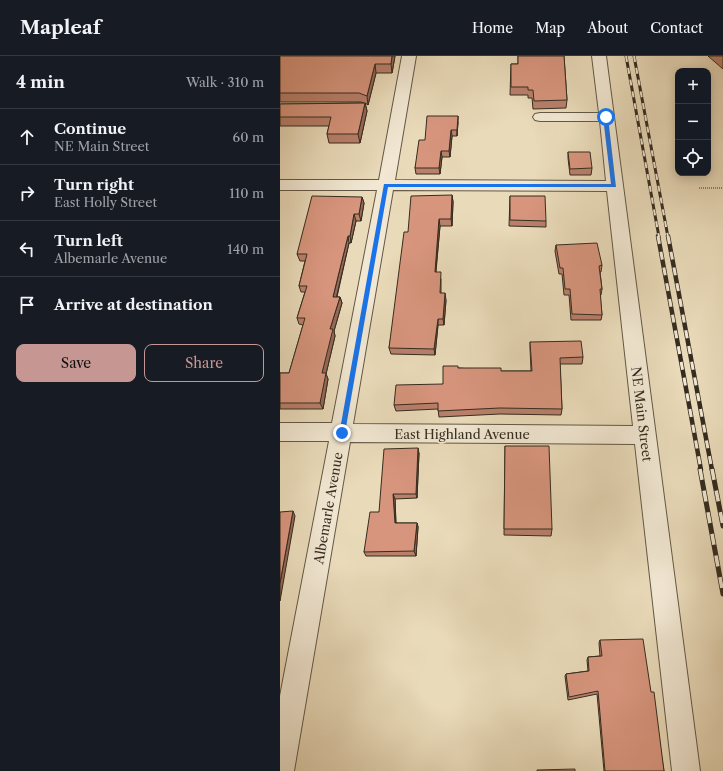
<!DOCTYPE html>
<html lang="en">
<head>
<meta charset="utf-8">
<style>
  body { margin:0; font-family:"Libre Caslon Text",serif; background:#20242c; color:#f1f3f6 }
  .controls { position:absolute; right:12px; top:12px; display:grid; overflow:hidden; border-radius:8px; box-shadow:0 2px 10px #0003 }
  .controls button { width:36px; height:36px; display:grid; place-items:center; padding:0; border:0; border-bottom:1px solid #363941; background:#171b24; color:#f1f3f6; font:20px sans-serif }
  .stop { position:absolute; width:12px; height:12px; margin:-9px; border:3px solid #1a73e8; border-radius:50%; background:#fff }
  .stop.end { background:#1a73e8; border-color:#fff; box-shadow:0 1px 4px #0008 }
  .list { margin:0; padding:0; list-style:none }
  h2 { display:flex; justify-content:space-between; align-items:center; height:52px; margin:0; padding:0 16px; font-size:17px }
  h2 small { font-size:13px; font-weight:400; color:#9ea1a6 }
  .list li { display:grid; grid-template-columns:26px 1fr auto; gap:12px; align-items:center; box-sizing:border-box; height:56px; padding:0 16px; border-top:1px solid #363941 }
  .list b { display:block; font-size:15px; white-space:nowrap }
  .list p { margin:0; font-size:13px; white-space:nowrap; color:#9ea1a6 }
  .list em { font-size:13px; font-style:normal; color:#9ea1a6 }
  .actions { display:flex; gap:8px; padding:12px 16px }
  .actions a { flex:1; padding:9px 0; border:1px solid #c59692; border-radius:8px; text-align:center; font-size:14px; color:#c59692 }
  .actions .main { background:#c59692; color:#111 }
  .icon { flex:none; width:22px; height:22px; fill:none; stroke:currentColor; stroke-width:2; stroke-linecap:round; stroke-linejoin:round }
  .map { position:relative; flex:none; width:443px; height:715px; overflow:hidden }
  header { display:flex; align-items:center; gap:24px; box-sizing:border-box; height:56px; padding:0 20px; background:#171b24; border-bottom:1px solid #363941 }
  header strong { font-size:19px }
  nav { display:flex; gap:22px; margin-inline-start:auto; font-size:14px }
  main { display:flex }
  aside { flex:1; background:#171b24 }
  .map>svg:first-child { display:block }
</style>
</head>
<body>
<header>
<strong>Mapleaf</strong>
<nav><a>Home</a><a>Map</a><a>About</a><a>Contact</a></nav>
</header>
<main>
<aside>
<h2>4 min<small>Walk · 310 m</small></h2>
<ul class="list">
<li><svg class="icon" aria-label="ahead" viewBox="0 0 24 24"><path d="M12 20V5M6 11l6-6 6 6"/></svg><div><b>Continue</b><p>NE Main Street</p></div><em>60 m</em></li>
<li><svg class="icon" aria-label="right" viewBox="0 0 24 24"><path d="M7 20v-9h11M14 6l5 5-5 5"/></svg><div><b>Turn right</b><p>East Holly Street</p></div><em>110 m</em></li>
<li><svg class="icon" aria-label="left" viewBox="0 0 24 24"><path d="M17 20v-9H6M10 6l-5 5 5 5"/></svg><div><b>Turn left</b><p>Albemarle Avenue</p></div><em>140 m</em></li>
<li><svg class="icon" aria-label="arrive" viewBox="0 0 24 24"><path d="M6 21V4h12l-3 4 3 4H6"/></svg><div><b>Arrive at destination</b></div></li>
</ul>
<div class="actions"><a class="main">Save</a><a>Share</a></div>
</aside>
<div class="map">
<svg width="443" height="715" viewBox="0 0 443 715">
  <rect width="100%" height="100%" fill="#e9dab9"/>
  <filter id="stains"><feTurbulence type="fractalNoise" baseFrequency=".005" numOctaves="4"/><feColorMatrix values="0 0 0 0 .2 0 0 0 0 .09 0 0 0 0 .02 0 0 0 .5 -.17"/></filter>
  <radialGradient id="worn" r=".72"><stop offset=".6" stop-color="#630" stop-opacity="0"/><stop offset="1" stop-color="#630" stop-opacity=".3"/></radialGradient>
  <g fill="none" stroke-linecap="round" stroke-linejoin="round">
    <g stroke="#625846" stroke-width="2">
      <path id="minor" d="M122 0H136L115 124 326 125 320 65H260L255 64 253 61 255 58 260 57H319L312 0H326L420 715H392L355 388 70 386 14 715H0V640L49 385H0V367H52L97 134H0V124H99ZM113 134 327 135 353 370 73 368Z"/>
    </g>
    <polyline stroke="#352c1f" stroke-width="2" stroke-dasharray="0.5 1.5" stroke-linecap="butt" points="419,132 443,132"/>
    <use href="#minor" fill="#f1e7d2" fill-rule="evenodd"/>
    <g stroke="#352c1f" stroke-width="3">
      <g id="rail-far2">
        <polyline points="346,0 379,181"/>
        <polyline points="354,0 388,181"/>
      </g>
    </g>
    <g stroke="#352c1f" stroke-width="4.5">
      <g id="rail-far1">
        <polyline points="378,180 421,414"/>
        <polyline points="388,180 432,414"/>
      </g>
    </g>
    <g stroke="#352c1f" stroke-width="5">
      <g id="rail">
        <polyline points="420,413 443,538"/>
        <polyline points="432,413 443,470"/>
      </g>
    </g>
    <use href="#rail-far2" stroke="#f1e7d2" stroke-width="2" stroke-dasharray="6" stroke-linecap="butt"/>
    <use href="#rail-far1" stroke="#f1e7d2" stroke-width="3" stroke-dasharray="8" stroke-linecap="butt"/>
    <use href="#rail" stroke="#f1e7d2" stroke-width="3.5" stroke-dasharray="11" stroke-linecap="butt"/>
  </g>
  <g fill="#b9806c" stroke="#352c1f">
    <polygon points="0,0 115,0 112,17 96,17 88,49 85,47 87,55 80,87 49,87 47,78 49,70 0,70 0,48 84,47 81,46 0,46"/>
    <polygon points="238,0 284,0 287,44 286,52 253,53 252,42 248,42 248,39 230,39 231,8 238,8"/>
    <polygon points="428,0 443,0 443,13"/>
    <polygon points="178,66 177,80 172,80 170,101 162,101 160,118 136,118 135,112 145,84"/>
    <polygon points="288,96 312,112 311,119 290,119 288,102"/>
    <polygon points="172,139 173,146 172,170 160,170 156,216 161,223 161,237 166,244 164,269 158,269 155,299 111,298 109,292 128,176"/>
    <polygon points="230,140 266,165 266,171 229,170"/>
    <polygon points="82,141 84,147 81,165 76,165 71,187 69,187 57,241 60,241 62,247 54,275 55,280 46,318 48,323 43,353 0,353 0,317 9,317 23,269 19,268 17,262 25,236 21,236 19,230 25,205 20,205 17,198"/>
    <polygon points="276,189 322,209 321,216 320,216 322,233 321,239 320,239 322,259 321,264 291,264 289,239 284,239 282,218 279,218 275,195"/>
    <polygon points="250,286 303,301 302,308 280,308 282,353 281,359 220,358 159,361 158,353 116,355 114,349 163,328 178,312 221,315 251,315 250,292"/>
    <polygon points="225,390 272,473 271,480 224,479"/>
    <polygon points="139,397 137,442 115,443 116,467 137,467 138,471 136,500 86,500 84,496 99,456"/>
    <polygon points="320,584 371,636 384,715 324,715 317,638 288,644 285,620 286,618 308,615 307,604 308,601 320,600 319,587"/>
  </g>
  <g fill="#966858" stroke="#352c1f">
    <polygon points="112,0 115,0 112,17 111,8"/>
    <polygon points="95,8 96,17 88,49 87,40"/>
    <polygon points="85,47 87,55 80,87 78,78"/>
    <polygon points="178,60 178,66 177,80 177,74"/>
    <polygon points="171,74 172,80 170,101 169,95"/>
    <polygon points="161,95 162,101 160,118 159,112"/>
    <polygon points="172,139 173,146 172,170 171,163"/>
    <polygon points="82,141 84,147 81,165 79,158"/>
    <polygon points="74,158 76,165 71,187 70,180"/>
    <polygon points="159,163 160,170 155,223 155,216"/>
    <polygon points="68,180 69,187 55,247 53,241"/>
    <polygon points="165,237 166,244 164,269 163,263"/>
    <polygon points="60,241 62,247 54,275 55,280 46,318 48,323 43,353 40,347 42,317 50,273"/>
    <polygon points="158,263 158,269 155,299 154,293"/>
    <polygon points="138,392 139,397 137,442 136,438"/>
    <polygon points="113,438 115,443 116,471 115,467"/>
    <polygon points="13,455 15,460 0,545 0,527"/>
    <polygon points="137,467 138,471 136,500 134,495"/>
  </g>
  <g fill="#d7957d" stroke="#352c1f">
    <polygon points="0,0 112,0 111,8 95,8 87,40 79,37 0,37"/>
    <polygon points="238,0 284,0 287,44 254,45 253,34 248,34 248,31 231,31 231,8 238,8"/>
    <polygon points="85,47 78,78 47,78 51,61 0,61 0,48"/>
    <polygon points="147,60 178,60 177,74 171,74 169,95 161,95 159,112 135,112 139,84 145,84"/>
    <polygon points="288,96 310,96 312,112 290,113"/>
    <polygon points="172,139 171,163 159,163 155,216 161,216 160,237 165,237 163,263 158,263 154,293 109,292 124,176 128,176 131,140"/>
    <polygon points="32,140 82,141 79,158 74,158 70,180 68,180 53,241 60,241 50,273 53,273 42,317 46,317 40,347 0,347 0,317 9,317 25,262 17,262 27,230 19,230 27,198 17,198"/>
    <polygon points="230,140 265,140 266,165 230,164"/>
    <polygon points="317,187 322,209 319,210 322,233 320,233 322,259 292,258 290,233 285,233 283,212 280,212 276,189"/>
    <polygon points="301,285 303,301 280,302 282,353 220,352 158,355 158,347 114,349 116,329 163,328 163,310 178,310 178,312 221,312 221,315 252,315 250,286"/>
    <polygon points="225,390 269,390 272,473 224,473"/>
    <polygon points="138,392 136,438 113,438 115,467 137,467 134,495 84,496 90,456 99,456 104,393"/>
    <polygon points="13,455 0,527 0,456"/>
    <polygon points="363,583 371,636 374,636 384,715 325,715 318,635 289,641 286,618 309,615 308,601 322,600 320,584"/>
    <polygon points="295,713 295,715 257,715 257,714"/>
  </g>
  <polygon fill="#1a73e8" points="326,59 328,61 336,131 108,131 65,377 64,379 59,379 104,128 331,128 323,61"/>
  <g text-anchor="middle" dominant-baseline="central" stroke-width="3.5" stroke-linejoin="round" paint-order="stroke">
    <g font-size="13" fill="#352c1f" stroke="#f1e7d2">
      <text transform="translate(362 358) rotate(83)">NE Main Street</text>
      <text x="182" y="378">East Highland Avenue</text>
      <text transform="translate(48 452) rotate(-80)">Albemarle Avenue</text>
    </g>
  </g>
  <rect width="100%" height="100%" filter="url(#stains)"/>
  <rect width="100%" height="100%" fill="url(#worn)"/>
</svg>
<div class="controls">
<button>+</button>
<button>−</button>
<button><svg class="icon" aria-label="locate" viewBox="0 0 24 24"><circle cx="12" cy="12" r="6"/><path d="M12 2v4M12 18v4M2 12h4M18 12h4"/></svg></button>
</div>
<div class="stop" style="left:326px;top:61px"></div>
<div class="stop end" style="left:62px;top:377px"></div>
</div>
</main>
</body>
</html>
